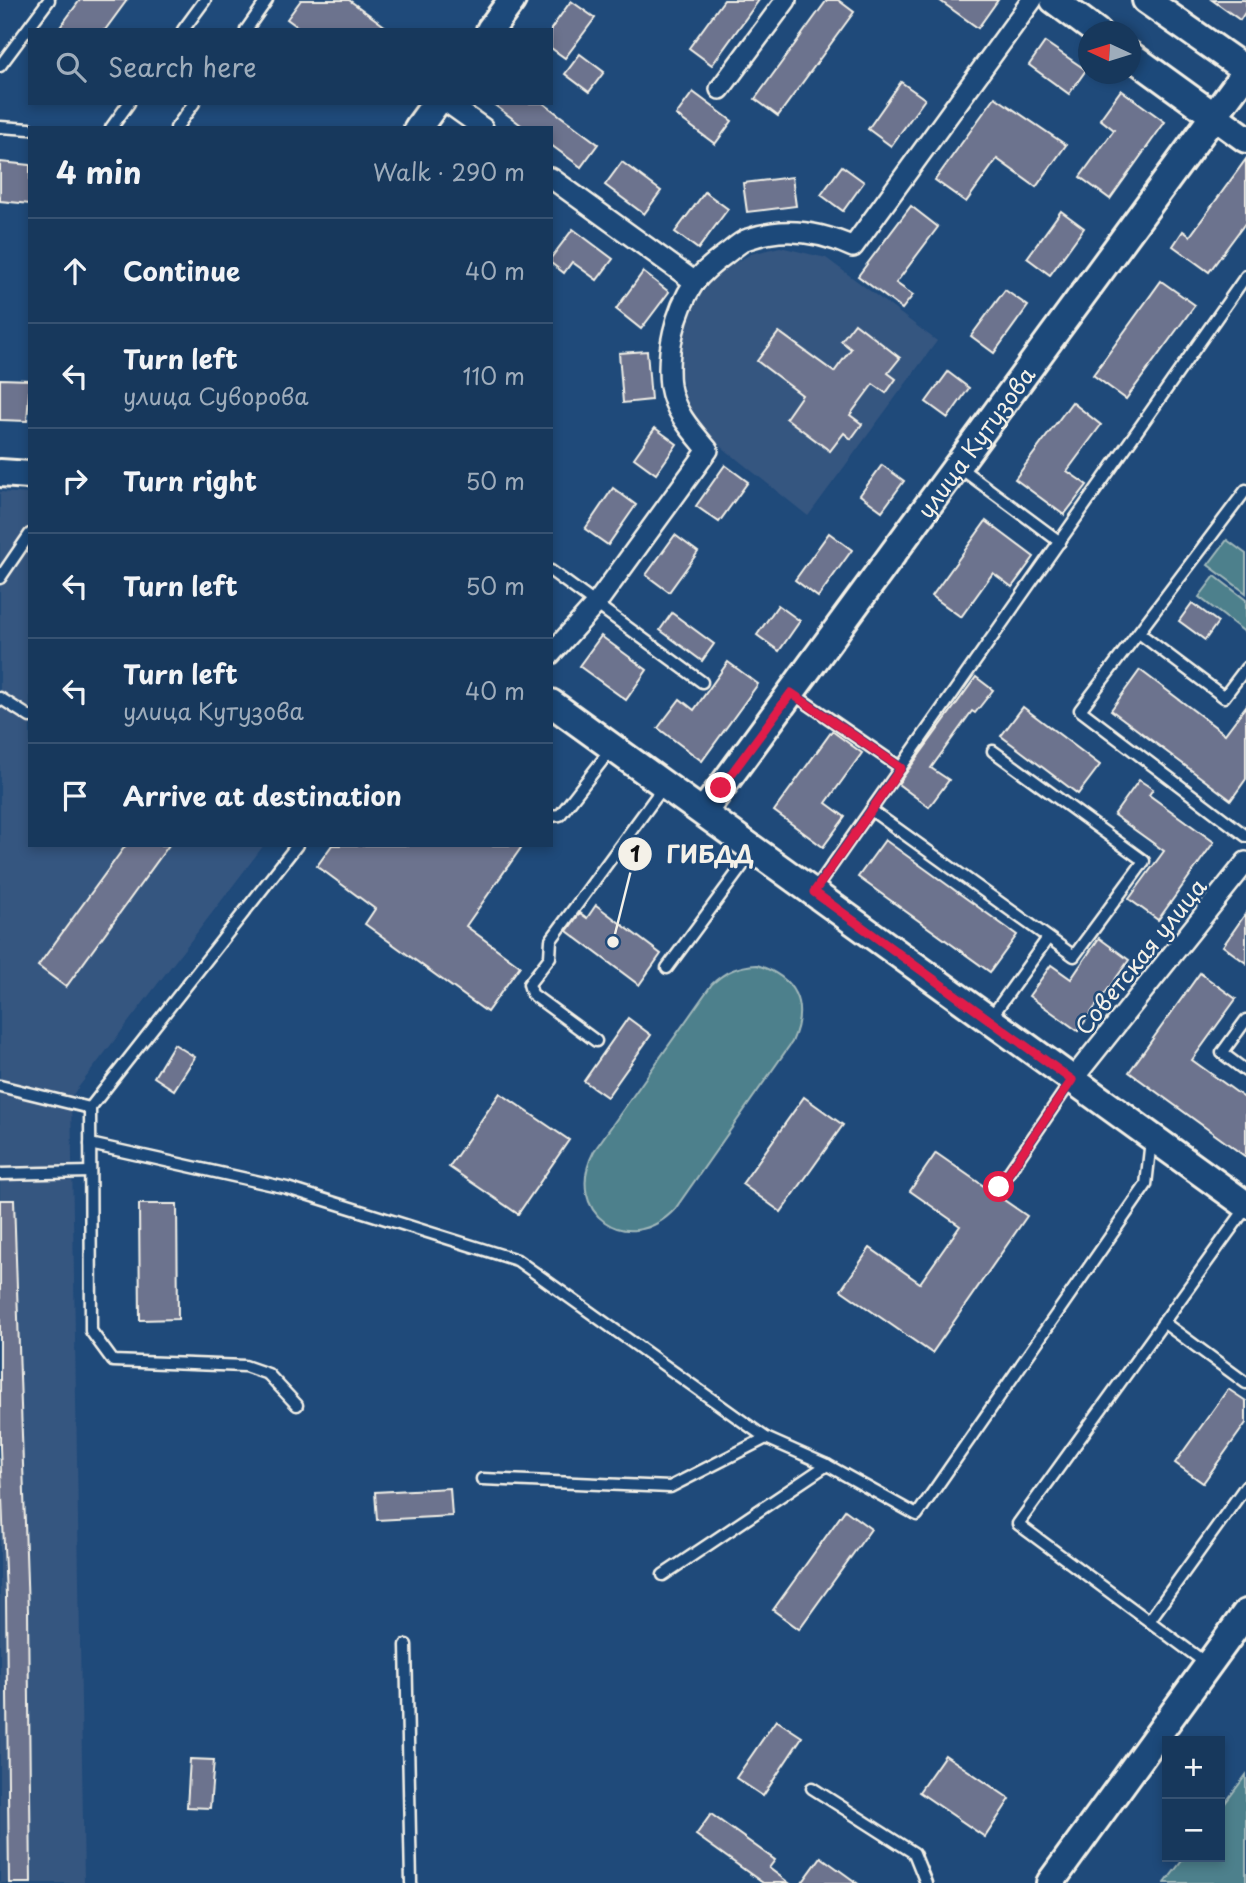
<!DOCTYPE html>
<html lang="en">
<head>
<meta charset="utf-8">
<style>
  body { margin:0; font-family:"Playpen Sans",sans-serif; background:#203f62; color:#f1f3f6 }
  .controls { position:absolute; right:21px; bottom:21px; display:grid; overflow:hidden; border-radius:0px; box-shadow:0 4px 10px #0003 }
  .controls button { width:63px; height:63px; display:grid; place-items:center; padding:0; border:0; border-bottom:2px solid #365272; background:#17385c; color:#f1f3f6; font:35px sans-serif }
  .compass { position:absolute; left:1078px; top:21px; width:63px; height:63px; border-radius:50%; background:#17385c; box-shadow:0 4px 10px #0003; rotate:274deg }
  .stop { position:absolute; width:21px; height:21px; margin:-16px; border:5px solid #e11d48; border-radius:50%; background:#fff }
  .stop.end { background:#e11d48; border-color:#fff; box-shadow:0 2px 7px #0008 }
  .list { margin:0; padding:0; list-style:none }
  h2 { display:flex; justify-content:space-between; align-items:center; height:91px; margin:0; padding:0 28px; font-size:30px }
  h2 small { font-size:23px; font-weight:400; color:#9eacbb }
  .list li { display:grid; grid-template-columns:46px 1fr auto; gap:21px; align-items:center; box-sizing:border-box; height:105px; padding:0 28px; border-top:2px solid #365272 }
  .list b { display:block; font-size:26px; white-space:nowrap }
  .list p { margin:0; font-size:23px; white-space:nowrap; color:#9eacbb }
  .list em { font-size:23px; font-style:normal; color:#9eacbb }
  .icon { flex:none; width:38px; height:38px; fill:none; stroke:currentColor; stroke-width:2; stroke-linecap:round; stroke-linejoin:round }
  .map { position:relative; flex:none; width:1246px; height:1883px; overflow:hidden }
  .search { position:absolute; background:#17385c; box-shadow:0 4px 10px #0003; left:28px; top:28px; width:525px; height:77px; display:flex; align-items:center; gap:18px; box-sizing:border-box; padding:0 24px; border-radius:0px; color:#9eacbb; font-size:26px }
  .panel { position:absolute; background:#17385c; box-shadow:0 4px 10px #0003; left:28px; top:126px; width:525px; height:721px; border-radius:0px }
  .map>svg:first-child { display:block }
</style>
</head>
<body>
<div class="map">
<svg width="1246" height="1883" viewBox="0 0 1246 1883">
  <rect width="100%" height="100%" fill="#1f4a7a"/>
  <filter id="ink" filterUnits="userSpaceOnUse"><feTurbulence type="fractalNoise" baseFrequency=".0143" numOctaves="2"/><feDisplacementMap in="SourceGraphic" scale="14" xChannelSelector="R" yChannelSelector="G"/><feConvolveMatrix kernelMatrix="1 2 1 2 8 2 1 2 1" color-interpolation-filters="sRGB"/></filter>
  <g filter="url(#ink)">
    <g fill="#365680">
      <polygon points="780,247 826,258 937,341 808,516 707,435 686,401 678,353 691,309 717,273 751,254"/>
      <polygon points="0,492 30,494 30,845 264,845 71,1097 84,1883 0,1883"/>
    </g>
    <g fill="#4e808c" stroke="#a1b8ba" stroke-width="2">
      <polygon points="1227,540 1246,554 1246,593 1208,565"/>
      <polygon points="1215,576 1246,600 1246,633 1199,597"/>
      <path d="M757 965C795 977 809 1004 792 1042L675 1209C628 1259 562 1213 594 1151L712 984C726 971 738 966 757 965Z"/>
      <polygon points="1246,1775 1246,1883 1165,1883 1185,1857 1220,1857 1220,1810"/>
    </g>
    <g fill="#6c738e" stroke="#f4f1e8" stroke-width="2">
      <polygon points="80,0 127,0 105,30 58,30"/>
      <polygon points="301,0 349,0 390,30 302,30 287,19"/>
      <polygon points="724,0 759,0 712,65 689,48"/>
      <polygon points="827,0 838,0 854,12 778,116 755,99"/>
      <polygon points="939,0 998,0 978,28"/>
      <polygon points="1212,0 1246,0 1246,11 1240,20"/>
      <polygon points="571,1 595,18 565,58 551,48 551,29"/>
      <polygon points="1045,42 1086,70 1069,94 1029,65"/>
      <polygon points="580,54 604,72 589,92 565,74"/>
      <polygon points="901,82 925,99 891,146 868,129"/>
      <polygon points="1121,90 1165,122 1110,199 1080,177 1114,130 1100,119"/>
      <polygon points="693,92 732,121 715,144 676,115"/>
      <polygon points="995,97 1066,145 1036,187 997,159 966,202 935,180"/>
      <polygon points="492,103 543,103 598,144 581,167 551,145 551,128 525,128"/>
      <polygon points="1246,159 1246,222 1209,272 1173,246 1183,231 1190,236"/>
      <polygon points="0,162 30,165 30,204 0,201"/>
      <polygon points="622,162 661,191 644,214 605,185"/>
      <polygon points="842,166 864,182 843,211 821,195"/>
      <polygon points="792,177 796,206 747,212 743,183"/>
      <polygon points="705,192 728,209 698,249 675,232"/>
      <polygon points="911,206 938,227 896,283 913,295 902,309 858,276"/>
      <polygon points="1061,211 1084,228 1050,275 1027,258"/>
      <polygon points="573,229 613,259 597,280 572,262 564,273 551,263 551,258"/>
      <polygon points="643,272 669,292 641,329 616,309"/>
      <polygon points="1161,281 1195,305 1126,399 1093,375"/>
      <polygon points="1005,290 1028,306 994,353 971,336"/>
      <polygon points="855,323 900,358 888,373 896,379 886,393 873,384 850,415 862,424 851,439 844,433 830,451 786,418 802,395 757,361 779,332 834,372 851,349 841,341"/>
      <polygon points="647,351 651,400 623,403 619,353"/>
      <polygon points="948,372 969,388 948,418 926,402"/>
      <polygon points="0,379 30,380 27,421 0,420"/>
      <polygon points="1072,402 1101,425 1067,471 1087,485 1064,515 1015,479"/>
      <polygon points="655,428 677,444 656,474 634,458"/>
      <polygon points="725,465 748,482 719,522 696,506"/>
      <polygon points="882,465 904,481 882,511 860,495"/>
      <polygon points="613,488 636,505 608,545 585,529"/>
      <polygon points="986,521 1034,557 1012,587 993,573 961,617 932,596"/>
      <polygon points="829,533 852,550 818,597 795,580"/>
      <polygon points="675,535 698,552 669,592 646,575"/>
      <polygon points="1192,603 1218,622 1205,640 1179,621"/>
      <polygon points="778,605 800,621 779,651 757,635"/>
      <polygon points="672,613 714,644 702,661 660,630"/>
      <polygon points="601,636 647,670 626,700 579,666"/>
      <polygon points="728,662 758,684 702,761 658,728 680,699 694,710"/>
      <polygon points="1140,670 1225,734 1246,706 1246,779 1231,800 1111,710"/>
      <polygon points="976,677 993,690 975,713 972,711 931,768 949,780 929,807 898,784"/>
      <polygon points="1023,707 1100,765 1078,794 1001,736"/>
      <polygon points="832,731 862,753 826,803 845,817 823,847 774,811"/>
      <polygon points="1139,780 1153,789 1149,795 1214,842 1158,920 1129,899 1164,851 1114,815"/>
      <polygon points="885,840 1017,935 990,972 858,877"/>
      <polygon points="126,845 169,845 66,987 38,966"/>
      <polygon points="332,845 523,845 466,926 520,966 487,1012 365,924 375,909 317,866"/>
      <polygon points="596,905 661,954 639,985 567,931 580,913 587,918"/>
      <polygon points="1246,913 1246,963 1223,946"/>
      <polygon points="1099,938 1129,960 1078,1031 1029,996 1051,965 1071,979"/>
      <polygon points="1200,973 1236,999 1192,1060 1246,1099 1246,1157 1129,1072"/>
      <polygon points="628,1018 651,1035 607,1097 584,1081"/>
      <polygon points="174,1044 195,1057 174,1090 154,1077"/>
      <polygon points="500,1093 569,1140 518,1214 449,1167"/>
      <polygon points="804,1097 843,1125 781,1212 742,1184"/>
      <polygon points="936,1153 1027,1216 932,1353 841,1290 870,1248 920,1283 960,1226 910,1191"/>
      <polygon points="0,1200 14,1200 28,1611 31,1883 9,1883 6,1596 0,1447"/>
      <polygon points="139,1204 177,1204 178,1319 140,1320"/>
      <polygon points="1228,1389 1246,1401 1246,1423 1203,1483 1175,1463"/>
      <polygon points="450,1488 452,1516 377,1520 375,1492"/>
      <polygon points="845,1510 871,1529 799,1629 773,1610"/>
      <polygon points="776,1720 802,1737 763,1796 736,1778"/>
      <polygon points="945,1755 1010,1799 985,1837 919,1792"/>
      <polygon points="190,1759 214,1760 210,1808 187,1807"/>
      <polygon points="711,1814 775,1860 769,1868 789,1883 763,1883 696,1835"/>
      <polygon points="821,1857 857,1883 802,1883"/>
    </g>
    <g fill="none" stroke-linecap="round" stroke-linejoin="round">
      <g stroke="#f4f1e8" stroke-width="15">
        <g id="lane">
          <polyline points="183,30 205,0"/>
          <polyline points="246,30 267,0"/>
          <polyline points="0,66 49,0"/>
          <polyline points="0,127 30,129"/>
          <polyline points="111,128 129,103"/>
          <polyline points="176,128 194,103"/>
          <polyline points="959,467 1060,542"/>
          <polyline points="1246,490 1080,710 1246,836"/>
          <polyline points="551,571 702,682"/>
          <polyline points="0,578 30,534"/>
          <polyline points="1139,633 1224,697 1246,668"/>
          <polyline points="792,693 901,768"/>
          <polyline points="0,698 30,717"/>
          <polyline points="871,810 1074,956 1144,861 993,751"/>
          <polyline points="551,816 560,815 612,748"/>
          <polyline points="297,845 90,1108 91,1331 113,1361 245,1366 268,1374 297,1405"/>
          <polyline points="814,891 1246,276"/>
          <polyline points="667,968 754,850"/>
          <polyline points="989,1020 1048,938"/>
          <polyline points="1246,1020 1222,1053 1246,1071"/>
          <polyline points="596,1041 532,994 529,984 550,957 551,940 664,786"/>
          <polyline points="0,1086 90,1108"/>
          <polyline points="90,1144 287,1188 517,1260 766,1438 827,1465 917,1515 1146,1185 1151,1140"/>
          <polyline points="0,1174 90,1172"/>
          <polyline points="999,1187 1072,1080"/>
          <polyline points="1163,1322 1246,1383"/>
          <polyline points="482,1479 670,1487 766,1438"/>
          <polyline points="663,1575 827,1465"/>
          <polyline points="1149,1621 1246,1486"/>
          <polyline points="406,1645 411,1883"/>
          <polyline points="1207,1664 1018,1524 1246,1208"/>
          <polyline points="812,1788 914,1853 926,1883"/>
        </g>
      </g>
      <g stroke="#f4f1e8" stroke-width="24">
        <g id="street">
          <polyline points="720,89 786,0"/>
          <polyline points="448,103 483,128"/>
          <polyline points="551,178 695,282"/>
          <path d="M551 654 596 604 708 450C692 431 674 412 670 386 666 352 675 311 694 283 703 271 715 262 726 254 733 249 741 241 748 239 784 226 820 232 853 247L1032 0"/>
          <polyline points="1072,1080 1246,862"/>
        </g>
      </g>
      <g stroke="#f4f1e8" stroke-width="32">
        <g id="secondary">
          <polyline points="1054,0 1097,32"/>
          <polyline points="1146,0 1246,70"/>
          <polyline points="490,30 512,0"/>
          <polyline points="1130,55 1246,139"/>
          <polyline points="418,128 436,103"/>
          <polyline points="0,473 30,475"/>
          <polyline points="551,703 1246,1205"/>
          <path id="s1" d="M704 811 1246 72"/>
          <polyline points="1050,1883 1246,1613"/>
        </g>
      </g>
      <use href="#lane" stroke="#1f4a7a" stroke-width="10"/>
      <use href="#street" stroke="#1f4a7a" stroke-width="19"/>
      <use href="#secondary" stroke="#1f4a7a" stroke-width="26"/>
    </g>
  </g>
  <g fill="none" stroke-linecap="round" stroke-linejoin="round" filter="url(#ink)">
    <polyline stroke="#e11d48" stroke-width="9" points="721,788 791,693 901,768 814,892 1072,1080 999,1187"/>
  </g>
  <g text-anchor="middle" dominant-baseline="central" stroke-width="5" stroke-linejoin="round" paint-order="stroke">
    <g font-size="23" fill="#f4f1e8" stroke="#1f4a7a">
      <text stroke="none"><textPath href="#s1" startOffset="458">улица Кутузова</textPath></text>
      <text transform="translate(1140 956) rotate(-51)">Советская улица</text>
    </g>
  </g>
  <path fill="none" stroke="#f4f1e8" stroke-width="2.5" d="M613 942L635 854"/>
  <g fill="#f4f1e8" stroke="#1f4a7a" stroke-width="2.5">
    <circle cx="613" cy="942" r="7"/>
    <circle cx="635" cy="854" r="18"/>
  </g>
  <g font-size="21" text-anchor="middle" font-weight="bold" fill="#111">
    <text x="635" y="862">1</text>
  </g>
  <g font-size="24" text-anchor="middle" font-weight="bold" fill="#f4f1e8" stroke="#1f4a7a" stroke-width="5" stroke-linejoin="round" paint-order="stroke">
    <text x="710" y="863">ГИБДД</text>
  </g>
</svg>
<div class="controls">
<button>+</button>
<button>−</button>
</div>
<svg class="compass" viewBox="-18 -18 36 36"><path d="M0-13l5 13h-10z" fill="#e53935"/><path d="M0 13l5-13h-10z" fill="#9eacbb"/></svg>
<div class="stop" style="left:999px;top:1187px"></div>
<div class="stop end" style="left:721px;top:788px"></div>
<div class="search"><svg class="icon" aria-label="search" viewBox="0 0 24 24"><circle cx="10" cy="10" r="6"/><path d="M15 15l6 6"/></svg>Search here</div>
<section class="panel">
<h2>4 min<small>Walk · 290 m</small></h2>
<ul class="list">
<li><svg class="icon" aria-label="ahead" viewBox="0 0 24 24"><path d="M12 20V5M6 11l6-6 6 6"/></svg><div><b>Continue</b></div><em>40 m</em></li>
<li><svg class="icon" aria-label="left" viewBox="0 0 24 24"><path d="M17 20v-9H6M10 6l-5 5 5 5"/></svg><div><b>Turn left</b><p>улица Суворова</p></div><em>110 m</em></li>
<li><svg class="icon" aria-label="right" viewBox="0 0 24 24"><path d="M7 20v-9h11M14 6l5 5-5 5"/></svg><div><b>Turn right</b></div><em>50 m</em></li>
<li><svg class="icon" aria-label="left" viewBox="0 0 24 24"><path d="M17 20v-9H6M10 6l-5 5 5 5"/></svg><div><b>Turn left</b></div><em>50 m</em></li>
<li><svg class="icon" aria-label="left" viewBox="0 0 24 24"><path d="M17 20v-9H6M10 6l-5 5 5 5"/></svg><div><b>Turn left</b><p>улица Кутузова</p></div><em>40 m</em></li>
<li><svg class="icon" aria-label="arrive" viewBox="0 0 24 24"><path d="M6 21V4h12l-3 4 3 4H6"/></svg><div><b>Arrive at destination</b></div></li>
</ul>
</section>
</div>
</body>
</html>
